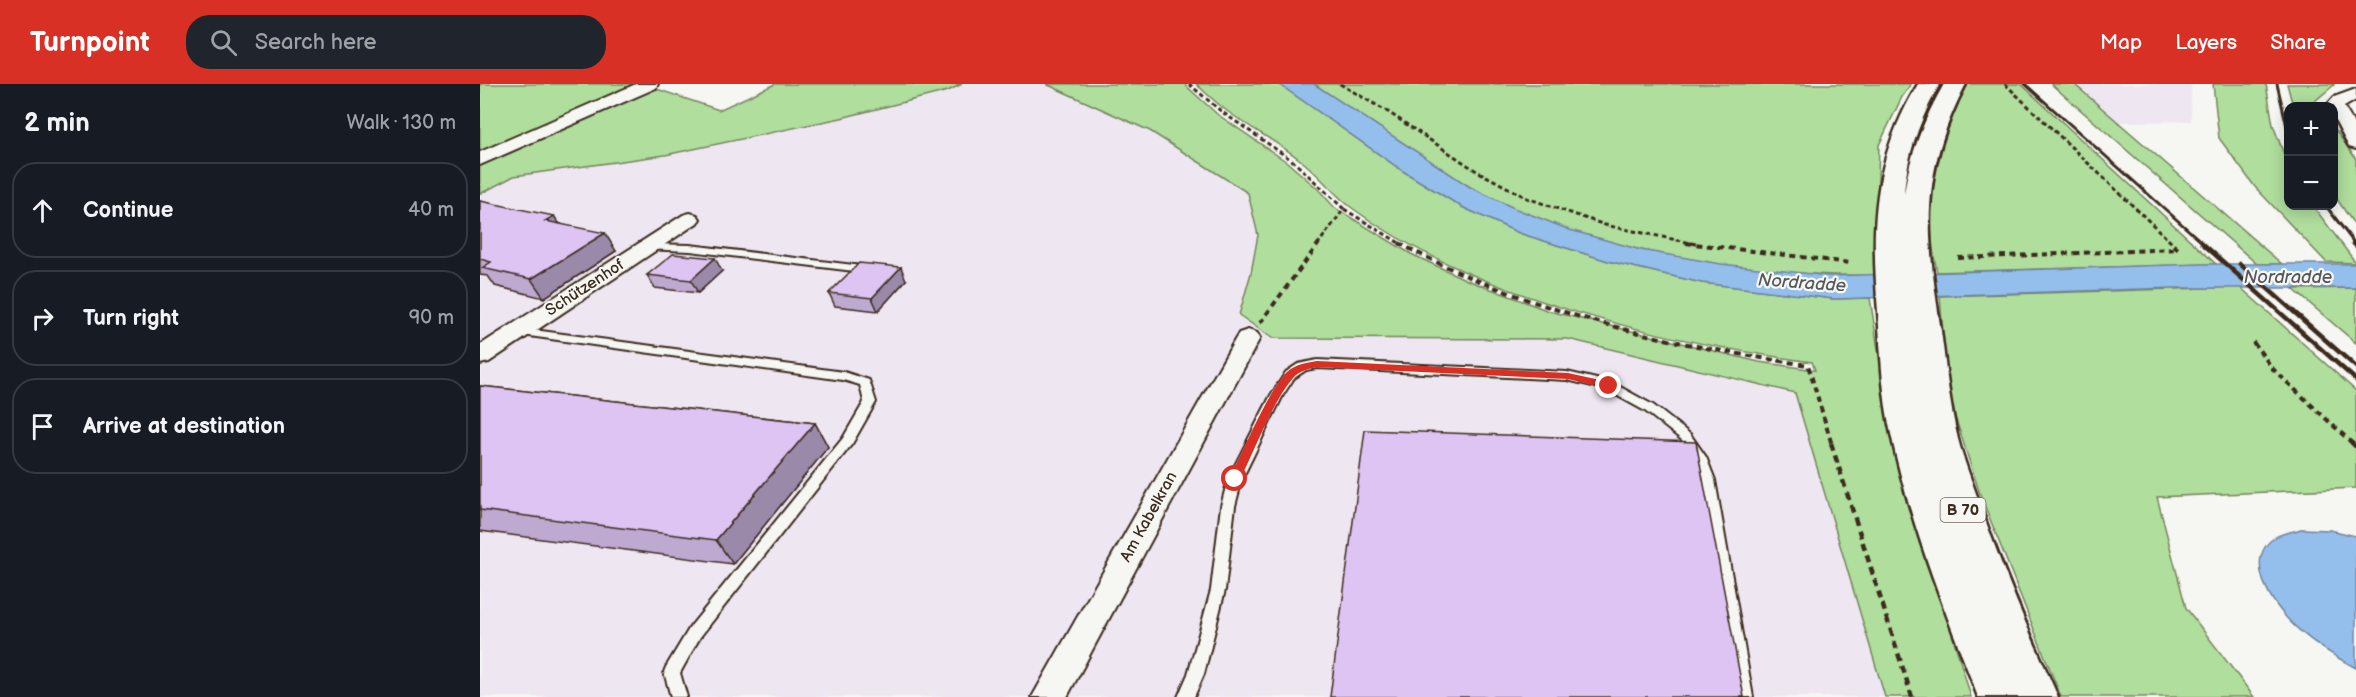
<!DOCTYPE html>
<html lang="en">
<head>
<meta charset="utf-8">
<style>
  body { margin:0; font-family:"Balsamiq Sans",sans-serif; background:#20242c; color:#f1f3f6 }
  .controls { position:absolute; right:18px; top:18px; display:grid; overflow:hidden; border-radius:12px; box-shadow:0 3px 15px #0003 }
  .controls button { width:54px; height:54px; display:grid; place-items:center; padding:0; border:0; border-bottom:2px solid #363941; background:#171b24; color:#f1f3f6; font:30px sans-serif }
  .stop { position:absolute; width:18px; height:18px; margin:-14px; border:4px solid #d93025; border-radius:50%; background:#fff }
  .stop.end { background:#d93025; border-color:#fff; box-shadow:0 2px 6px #0008 }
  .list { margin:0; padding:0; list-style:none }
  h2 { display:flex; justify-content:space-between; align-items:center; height:78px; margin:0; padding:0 24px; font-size:26px }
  h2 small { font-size:20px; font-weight:400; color:#9ea1a6 }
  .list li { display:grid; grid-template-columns:39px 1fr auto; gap:18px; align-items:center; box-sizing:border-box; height:96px; margin:0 12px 12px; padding:0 12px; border:2px solid #363941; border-radius:24px }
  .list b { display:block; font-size:22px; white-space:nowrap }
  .list em { font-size:20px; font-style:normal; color:#9ea1a6 }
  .icon { flex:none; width:33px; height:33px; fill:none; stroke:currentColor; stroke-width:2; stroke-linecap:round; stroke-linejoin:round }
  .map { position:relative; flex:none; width:1876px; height:613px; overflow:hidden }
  header { display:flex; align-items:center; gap:36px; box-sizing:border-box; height:84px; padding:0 30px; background:#d93025; color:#fff }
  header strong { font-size:28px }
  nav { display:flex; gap:33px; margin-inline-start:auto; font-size:21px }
  .search { width:420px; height:54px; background:#20242c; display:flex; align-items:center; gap:15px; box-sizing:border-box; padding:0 21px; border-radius:24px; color:#9ea1a6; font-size:22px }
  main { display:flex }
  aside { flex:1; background:#171b24 }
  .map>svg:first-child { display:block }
</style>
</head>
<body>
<header>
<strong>Turnpoint</strong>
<div class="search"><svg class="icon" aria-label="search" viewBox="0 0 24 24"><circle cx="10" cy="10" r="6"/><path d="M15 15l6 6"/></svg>Search here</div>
<nav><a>Map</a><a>Layers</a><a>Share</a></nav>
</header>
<main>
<aside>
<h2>2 min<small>Walk · 130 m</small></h2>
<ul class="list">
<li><svg class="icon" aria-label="ahead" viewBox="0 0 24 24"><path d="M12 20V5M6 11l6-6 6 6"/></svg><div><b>Continue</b></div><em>40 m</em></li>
<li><svg class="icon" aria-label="right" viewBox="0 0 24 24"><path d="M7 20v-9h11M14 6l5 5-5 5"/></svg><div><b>Turn right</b></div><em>90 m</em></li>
<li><svg class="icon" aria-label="arrive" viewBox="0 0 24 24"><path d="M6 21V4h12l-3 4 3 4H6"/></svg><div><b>Arrive at destination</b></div></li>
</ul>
</aside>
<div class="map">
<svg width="1876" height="613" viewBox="0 0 1876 613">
  <rect width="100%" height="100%" fill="#f6f6f2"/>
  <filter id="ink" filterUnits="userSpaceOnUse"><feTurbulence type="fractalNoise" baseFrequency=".0167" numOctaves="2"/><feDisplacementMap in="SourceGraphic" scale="12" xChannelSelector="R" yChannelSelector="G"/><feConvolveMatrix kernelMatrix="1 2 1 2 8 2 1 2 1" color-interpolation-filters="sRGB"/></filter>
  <g filter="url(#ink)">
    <g fill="#eee7f2">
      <polygon points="482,0 566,0 670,47 768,109 778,151 771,189 792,254 1088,255 1315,309 1405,613 0,613 0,110 34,92 185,71 269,54 361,34 468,7"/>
      <polygon points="1593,0 1711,0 1711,37 1637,38"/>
    </g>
    <g fill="#b0de9d" stroke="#76845e" stroke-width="1.5">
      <polygon points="0,0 161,0 0,71"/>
      <polygon points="295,0 482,0 468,7 361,34 185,71 34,92 0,110 0,78 171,3 239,26"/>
      <path d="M566 0H704L737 30 807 78 838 105 855 124 931 170 987 196 1069 227 1279 278 1335 286 1332 278C1185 258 993 213 872 124 853 110 838 89 819 75 796 57 770 44 747 27 736 19 726 9 716 0H799L923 87 982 123 1039 149 1128 177 1222 199 1354 215 1390 214 1403 297 1418 371 1491 613H1405L1315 309 1088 255 792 254 759 231 771 189 778 151 768 109 670 47Z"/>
      <path d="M834 0H1431L1422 13 1399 61 1395 191C1272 194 1097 165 990 103 936 72 885 34 834 0Z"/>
      <path d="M1488 0H1541L1736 180 1457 188C1443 122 1453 58 1488 0Z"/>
      <polygon points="1571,0 1594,0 1802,180 1777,180"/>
      <polygon points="1733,0 1786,0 1793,41 1808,81 1808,122 1833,122 1876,179 1846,178 1775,103 1739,54"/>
      <polygon points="1807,0 1854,0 1854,1 1835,17 1838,22 1813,22"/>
      <polygon points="1854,44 1876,75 1876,143 1854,111"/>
      <polygon points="1760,203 1876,307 1876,404 1677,413 1706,524 1774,613 1581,613 1500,410 1468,311 1460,212"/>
      <polygon points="1876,204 1876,259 1813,205"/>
    </g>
    <g fill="#94bfed" stroke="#70839a" stroke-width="1.5">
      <polygon points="799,0 834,0 990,103 1034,124 1090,146 1161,166 1241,180 1349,192 1721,180 1876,180 1876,204 1695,204 1354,215 1222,199 1128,177 1039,149 982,123 923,87"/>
      <path d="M1821 445 1850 446 1876 452V584C1839 564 1798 537 1783 496 1778 481 1779 464 1794 454 1800 449 1813 448 1821 445Z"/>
    </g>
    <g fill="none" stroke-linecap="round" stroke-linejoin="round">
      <g stroke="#3b2a1e" stroke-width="4">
        <g id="lane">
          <polygon points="168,160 210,161 382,182 387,185 382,188 210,167 164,165 163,163"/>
          <polygon points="39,244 364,288 389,296 396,318 372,360 220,553 200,589 207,613 191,613 184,588 186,583 210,543 363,354 384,318 380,301 363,296 35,250 33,248 35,246"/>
          <polygon points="837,276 1087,288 1133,299 1173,321 1210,350 1226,373 1235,396 1273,613 1257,613 1221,396 1214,374 1202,356 1165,327 1125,305 1087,296 837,284 826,286 814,294 803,311 762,395 755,422 745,506 724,590 714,613 698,613 708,590 731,506 741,422 748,395 791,311 806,288 818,280"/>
        </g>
      </g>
      <g stroke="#3b2a1e" stroke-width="4">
        <g id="street">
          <polygon points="156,0 178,0 176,4 0,81 0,68"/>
          <polygon points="1876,5 1876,16 1864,23 1876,43 1876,65 1869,63 1854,35 1854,22 1846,22 1854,13"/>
          <polygon points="210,129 217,131 220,135 217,139 9,278 0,280 0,261 203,131"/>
          <polygon points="768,246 777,249 780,254 587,613 552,613 756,254 759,249"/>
        </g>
      </g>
      <g stroke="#3b2a1e" stroke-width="5">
        <path id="highway" d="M1438 0H1460C1440 35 1427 70 1424 110 1430 70 1444 35 1464 0H1486C1439 90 1446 150 1461 247 1466 283 1469 319 1478 355 1483 375 1491 395 1498 415 1521 483 1549 548 1578 613H1498C1465 527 1430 440 1411 350 1402 311 1401 268 1398 228 1391 141 1392 77 1438 0Z"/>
      </g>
      <g stroke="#3b2a1e" stroke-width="3" stroke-dasharray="4.5 3" stroke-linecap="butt">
        <polyline points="709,0 742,28 813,77 864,125 838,160"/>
        <polyline points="860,0 908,28 995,86 1047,114 1125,141 1216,160"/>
        <polyline points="1525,0 1693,160"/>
        <polyline points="864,125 921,160"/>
      </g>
      <g stroke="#3b2a1e" stroke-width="4" stroke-dasharray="6 4.5" stroke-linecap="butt">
        <path d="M919 159C1045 227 1187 261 1328 281L1352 361"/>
        <polyline points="1206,159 1371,179"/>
        <polyline points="1478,174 1698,165 1691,159"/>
        <polyline points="780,239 839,159"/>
        <polyline points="1773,258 1793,285 1874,361"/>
      </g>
      <g stroke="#3b2a1e" stroke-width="4.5" stroke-dasharray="8 5" stroke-linecap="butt">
        <polyline points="1351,359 1432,613"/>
        <polyline points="1872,359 1876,363"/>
      </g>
      <use href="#lane" fill="#f6f6f2" fill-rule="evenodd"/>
      <use href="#street" fill="#f6f6f2" fill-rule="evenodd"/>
      <use href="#highway" fill="#f6f6f2" fill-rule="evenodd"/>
      <g stroke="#3b2a1e" stroke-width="3">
        <polyline points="1545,0 1724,160"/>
        <polyline points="1797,0 1808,47"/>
        <polyline points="1846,122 1875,160"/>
      </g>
      <g stroke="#3b2a1e" stroke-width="4.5">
        <polyline points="1722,159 1876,296"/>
        <polyline points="1873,159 1876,162"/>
        <polyline points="1760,180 1876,283"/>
      </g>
    </g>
    <g fill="#bea9d1" stroke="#3b2a1e" stroke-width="1.5">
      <polygon points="0,117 79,139 136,167 64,214 15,202 8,192 0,191"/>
      <polygon points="242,187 218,209 175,204 167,191"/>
      <polygon points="426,196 398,227 355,222 349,209"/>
      <polygon points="0,302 335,339 348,363 253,480 0,447"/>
    </g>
    <g fill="#9b89aa" stroke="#3b2a1e" stroke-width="1.5">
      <polygon points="74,132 86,149 65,137"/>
      <polygon points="125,149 136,167 64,214 51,195"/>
      <polygon points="235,174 242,187 218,209 211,196"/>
      <polygon points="421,183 426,196 398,227 392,214"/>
      <polygon points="335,339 348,363 253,480 236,456"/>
    </g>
    <g fill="#ddc4f3" stroke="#3b2a1e" stroke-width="1.5">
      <polygon points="0,117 74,132 65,137 125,149 51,195 2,184 11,178 0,175"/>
      <polygon points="193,170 235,174 211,196 167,191"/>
      <polygon points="379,179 421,183 392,214 349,209"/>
      <polygon points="0,302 335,339 236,456 0,426"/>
      <polygon points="885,346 1216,358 1264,613 850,613"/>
    </g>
  </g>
  <path fill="#d93025" d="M837 277 1088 289 1129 298 1134 302 1129 305 1088 295 837 283C828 285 819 287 813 294 792 318 774 369 759 397H751L749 395C762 370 789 305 807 288 816 280 826 279 837 277Z"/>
  <g text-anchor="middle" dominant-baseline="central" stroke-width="4.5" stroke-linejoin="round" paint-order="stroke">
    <rect fill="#f6f6f2" stroke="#73675e" stroke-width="1.5" x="1460.5" y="414" width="45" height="24" rx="4.5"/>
    <g font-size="15" font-weight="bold" fill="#3b2a1e">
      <text x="1483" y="426">B 70</text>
    </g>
    <g font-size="16" fill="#3b2a1e" stroke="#f6f6f2">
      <text transform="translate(105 204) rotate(-33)">Schützenhof</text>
      <text transform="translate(669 433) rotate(-61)">Am Kabelkran</text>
    </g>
    <g font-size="18" font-style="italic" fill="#56575c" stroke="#f6f6f2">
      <text x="1808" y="193">Nordradde</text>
      <text transform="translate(1322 199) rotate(4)">Nordradde</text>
    </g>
  </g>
</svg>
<div class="controls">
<button>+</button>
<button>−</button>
</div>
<div class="stop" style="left:755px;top:395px"></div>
<div class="stop end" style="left:1129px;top:302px"></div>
</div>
</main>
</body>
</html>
